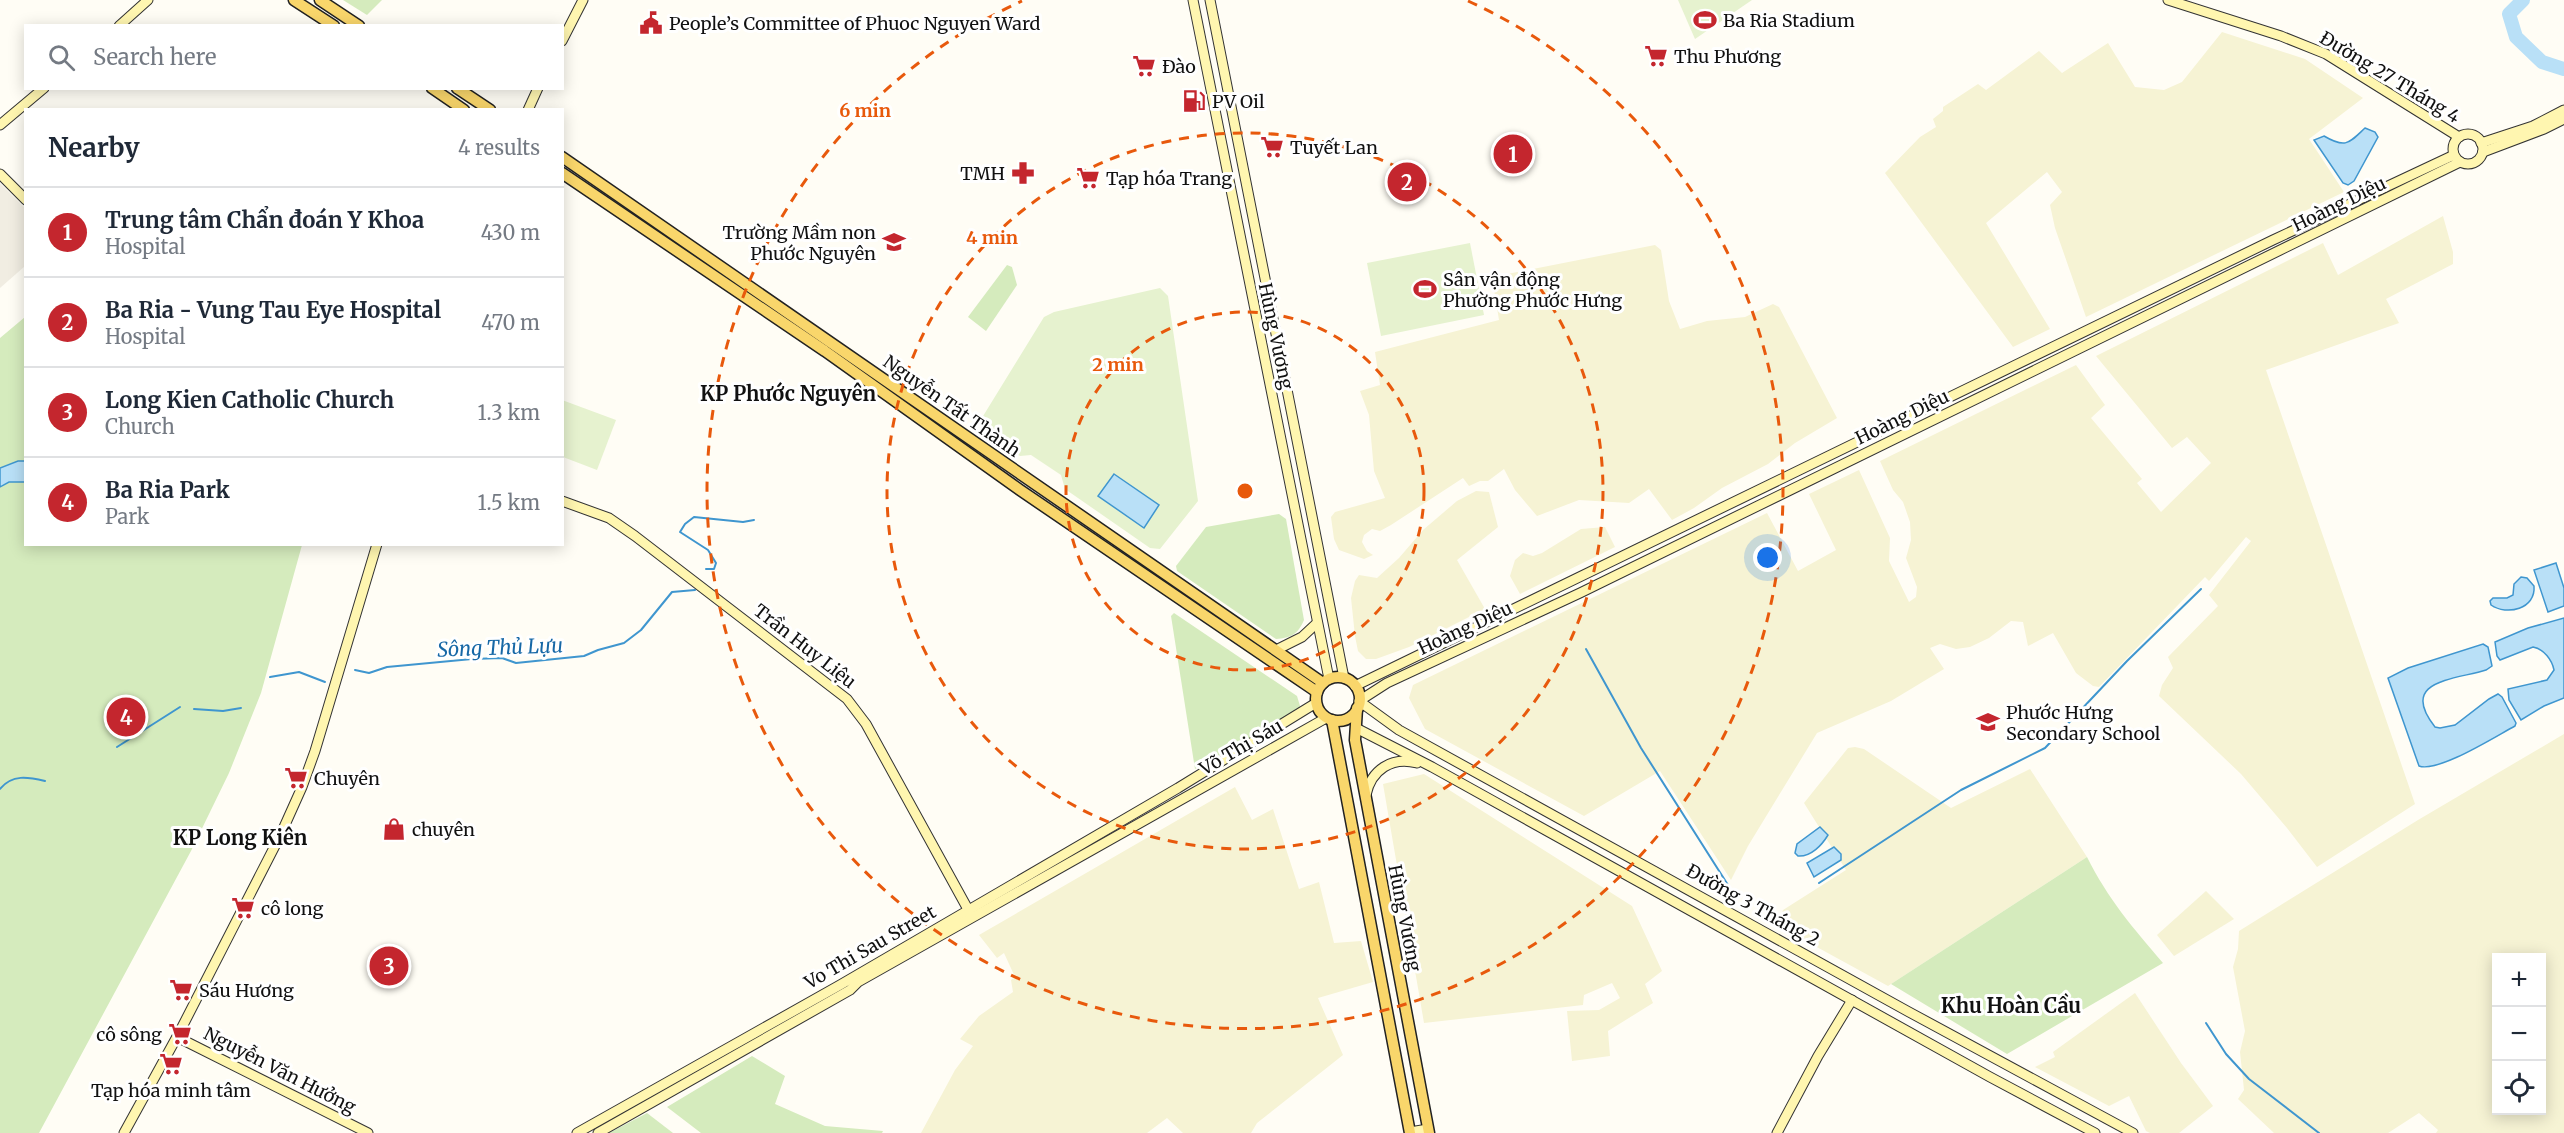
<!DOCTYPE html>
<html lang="en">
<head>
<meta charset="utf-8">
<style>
  body { margin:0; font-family:Merriweather,serif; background:#f2f2f3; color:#1f2937 }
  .controls { position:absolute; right:18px; bottom:18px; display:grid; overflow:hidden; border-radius:0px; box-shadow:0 3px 15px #0003 }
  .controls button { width:54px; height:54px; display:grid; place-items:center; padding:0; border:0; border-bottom:2px solid #e0e1e3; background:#fff; color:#1f2937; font:30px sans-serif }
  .you { position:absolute; left:1768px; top:558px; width:21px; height:21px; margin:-15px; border:4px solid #fff; border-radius:50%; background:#1a73e8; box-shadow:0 0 0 9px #1a73e833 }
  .badge { display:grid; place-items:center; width:39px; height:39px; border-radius:50%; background:#c4262e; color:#fff; font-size:20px; font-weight:700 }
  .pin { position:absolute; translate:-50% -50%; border:3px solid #fff; box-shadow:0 2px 6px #0006 }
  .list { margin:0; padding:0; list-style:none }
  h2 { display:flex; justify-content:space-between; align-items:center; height:78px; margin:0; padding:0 24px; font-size:26px }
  h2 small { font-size:20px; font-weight:400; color:#747a83 }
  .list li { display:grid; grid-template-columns:39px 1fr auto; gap:18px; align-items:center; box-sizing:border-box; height:90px; padding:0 24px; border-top:2px solid #e0e1e3 }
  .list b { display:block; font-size:22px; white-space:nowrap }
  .list p { margin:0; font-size:20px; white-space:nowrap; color:#747a83 }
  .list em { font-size:20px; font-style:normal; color:#747a83 }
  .icon { flex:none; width:33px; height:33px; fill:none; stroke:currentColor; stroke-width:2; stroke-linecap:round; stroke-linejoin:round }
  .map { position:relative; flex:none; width:2564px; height:1133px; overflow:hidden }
  .search { position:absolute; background:#fff; box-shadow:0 3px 15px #0003; left:24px; top:24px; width:540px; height:66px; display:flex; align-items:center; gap:15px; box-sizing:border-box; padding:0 21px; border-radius:0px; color:#747a83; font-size:22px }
  .panel { position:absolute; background:#fff; box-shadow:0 3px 15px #0003; left:24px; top:108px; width:540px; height:438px; border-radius:0px }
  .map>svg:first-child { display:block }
</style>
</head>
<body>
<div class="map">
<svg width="2564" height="1133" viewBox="0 0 2564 1133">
  <rect width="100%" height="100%" fill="#fffdf5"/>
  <g fill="#f6f3d4" fill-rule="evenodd">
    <polygon points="2222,32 2305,59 2363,98 2309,139 2344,192 2086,317 2055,228 2050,205 2062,192 2047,172 1986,223 2050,329 2013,347 1885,173 1920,137 1936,127 1933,119 1943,111 1943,107 1978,84 1986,90 2039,51 2062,73 2108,43 2135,87 2164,90 2182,82"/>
    <polygon points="2443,216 2453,252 2453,264 2386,299 2399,323 2266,370 2415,804 2317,867 2287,828 2241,774 2159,696 2162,685 2173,668 2168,657 2218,606 2209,595 2251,541 2246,537 2209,581 2205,577 2099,687 2093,686 2076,673 2053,633 2028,646 2023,622 2011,621 1989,638 1970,647 1956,649 1940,644 1930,648 1944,669 1891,701 1817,733 1748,846 1731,880 1660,771 1584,816 1425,729 1409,698 1413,685 1767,513 1798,571 1836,550 1809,494 1859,470 1890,538 1889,561 1909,602 1916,597 1917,587 1906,558 1911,540 1910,522 1903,502 1893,490 1880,461 2076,365 2105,405 2091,418 2142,479 2137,483 2161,512 2211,463 2187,437 2172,448 2096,356 2323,243 2338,275"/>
    <polygon points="1655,245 1661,250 1669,301 1680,329 1707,321 1745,317 1773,304 1779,307 1837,418 1795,443 1768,464 1722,488 1694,508 1672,520 1649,489 1629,503 1579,500 1537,516 1515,490 1504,469 1488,481 1480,481 1469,486 1463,478 1391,525 1380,531 1372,529 1364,535 1362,542 1367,551 1373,555 1364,559 1339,550 1334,539 1331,517 1335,512 1385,498 1374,471 1369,415 1360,391 1380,385 1375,352 1499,320 1492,277"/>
    <polygon points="1476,491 1489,492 1498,527 1457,560 1485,609 1409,647 1376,659 1366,659 1358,651 1355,636 1351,598 1355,581 1359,575 1377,578 1399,558 1423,530 1457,501"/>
    <polygon points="1605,527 1615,547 1520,594 1510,576 1515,560 1523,553 1533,556 1542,553 1581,529"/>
    <path d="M2564 734V1133H2436L2438 1130 2419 1113 2388 1133H2274L2238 1099 2244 1090 2240 1052 2245 1031 2233 967 2238 949 2239 931 2418 820ZM2496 958H2542V1110H2496Z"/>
    <polygon points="1855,747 1864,749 1951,808 2030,769 2087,857 1888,986 1804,940 1787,927 1781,916 1783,910 1846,870 1804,803 1848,748"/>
    <polygon points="1424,774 1632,906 1662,971 1645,984 1653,1003 1608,1031 1610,1056 1572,1061 1567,1011 1599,1010 1620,998 1612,983 1584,995 1583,1005 1424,1023 1383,784"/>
    <polygon points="1235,787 1252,820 1273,809 1299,889 1319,882 1334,943 1361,941 1373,982 1318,998 1343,1055 1257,1123 1251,1133 1183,1133 1167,1118 1147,1133 921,1133 955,1070 973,1046 960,1039 979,1016 1013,992 1011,980 1015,977 1004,953 997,958 979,935"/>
    <polygon points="2206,891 2234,919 2174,956 2157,935"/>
    <polygon points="2135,993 2181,1063 2213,1106 2179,1133 2150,1133 2146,1131 2129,1096 2109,1106 2035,1067 2055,1057 2053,1052"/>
  </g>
  <g fill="#d5ebbd">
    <polygon points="343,0 382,0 367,15"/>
    <polygon points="1007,265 1012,267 1017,285 986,331 968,317"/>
    <polygon points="25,317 26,544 302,545 261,693 229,773 191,851 39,1133 0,1133 0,338"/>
    <path d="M1279 514 1286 519 1304 620C1298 634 1291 638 1276 639L1177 571 1176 566 1206 527Z"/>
    <polygon points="1174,613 1297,696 1300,706 1297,712 1195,769 1171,616"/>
    <path d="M2087 857C2108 899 2133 928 2163 963L2007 1054 1891 984Z"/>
    <polygon points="752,1056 785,1076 775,1104 825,1126 883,1131 882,1133 701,1133 667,1107"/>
    <polygon points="647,1113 673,1133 609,1133"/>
  </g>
  <g fill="#e6f2cf">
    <polygon points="1678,0 1752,0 1695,39"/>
    <polygon points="1470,243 1484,315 1381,336 1367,263"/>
    <polygon points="1160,288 1168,296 1198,501 1160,549 1150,548 1065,489 1061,475 1031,455 1020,456 982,432 980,421 1044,317 1054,312"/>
    <polygon points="562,400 616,420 597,470 563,457"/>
  </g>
  <polygon fill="#f1ede2" points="0,183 26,209 25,266 0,288"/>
  <g fill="#b9e0f7" stroke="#3f96cf" stroke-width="1.5">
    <path d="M2365 128 2375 132 2378 137 2354 181 2348 185 2343 183 2314 140 2324 136C2346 149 2349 143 2365 128Z"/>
    <polygon points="18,461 25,461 25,482 9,482 0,487 0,468"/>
    <polygon points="1114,474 1159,505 1144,528 1098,496"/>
    <polygon points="2556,563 2564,588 2564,606 2548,612 2534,570"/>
    <path d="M2521 577 2527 578 2534 586C2536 609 2507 616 2491 605L2490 601 2493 598H2507L2513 595 2514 584Z"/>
    <path d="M2564 618V698L2544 706 2521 720 2509 700 2508 689 2547 680 2554 670C2552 660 2544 649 2533 647L2500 660 2497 656 2495 642 2528 628Z"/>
    <path d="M2483 644 2488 647 2492 666 2486 670C2454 680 2398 680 2435 727L2440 728 2455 725 2489 699 2498 694 2502 697 2516 723 2515 726C2496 736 2438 773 2419 766L2388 678 2408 668Z"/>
    <path d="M1820 827 1828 835C1822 845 1811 857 1798 856L1795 853 1797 844Z"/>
    <polygon points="1834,847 1841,854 1841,860 1814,877 1807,863"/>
  </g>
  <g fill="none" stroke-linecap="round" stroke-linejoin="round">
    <g stroke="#3f96cf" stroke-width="2">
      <polyline points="706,569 714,569 716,563 708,550 680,532 685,524 694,517 743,522 754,520"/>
      <polyline points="1586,649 1641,748 1728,885"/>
      <polyline points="355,670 369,673 387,667 472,659 502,658 516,663 584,656 598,650 624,643 641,630 672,592 695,590"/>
      <polyline points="270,677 299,672 325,682"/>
      <polyline points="194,709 223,711 241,708"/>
      <polyline points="117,747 180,707"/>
      <path d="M0 789C12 774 28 777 45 781"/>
      <polyline points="1819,883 1961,790 2045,748 2127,661 2201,589"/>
      <polyline points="2206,1023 2226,1054 2249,1079 2319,1133"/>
    </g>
    <polyline stroke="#b9e0f7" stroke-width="14" points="2523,0 2509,14 2516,37 2542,62 2564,69"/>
    <g stroke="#333" stroke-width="11">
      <g id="secondary">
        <polyline points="1193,0 1329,679"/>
        <polyline points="1210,0 1344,678"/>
        <polyline points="2168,0 2281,36 2326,54 2459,137"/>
        <polyline points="119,26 148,0"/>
        <polyline points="562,41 583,0"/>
        <polyline points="528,110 538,88"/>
        <polyline points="0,125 44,88"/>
        <circle cx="2468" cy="149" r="15"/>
        <polyline points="2481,143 2533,126 2564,110"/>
        <polyline points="2483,152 2544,129 2564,119"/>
        <polyline points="0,174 26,200"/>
        <polyline points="562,501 609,518 635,536 847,699 866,724 970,913"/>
        <polyline points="1276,650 1302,637 1317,623"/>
        <polyline points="1355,686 2273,240 2454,155"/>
        <polyline points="1356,728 1432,767 1990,1077 2095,1133"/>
        <path d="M1366 795C1371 770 1392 756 1417 763"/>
        <polyline points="177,1037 368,1133"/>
        <polyline points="1410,1132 1428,1129"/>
        <polyline points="124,1133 179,1033 280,836 302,787 315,751 377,544"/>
        <polyline points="577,1133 840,985 1178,788 1316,703"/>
        <polyline points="598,1133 850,990 858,982 1326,718"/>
        <polyline points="1777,1133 1818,1056 1852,1000"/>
        <polyline points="2133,1133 1909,1012 1399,730 1359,701 1387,683 1580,593 2460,162"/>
      </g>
    </g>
    <g stroke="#222" stroke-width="13">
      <g id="primary">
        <polyline points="294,0 334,26"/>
        <polyline points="320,0 359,26"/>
        <polyline points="432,88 464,110"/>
        <polyline points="457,88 490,110"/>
        <polyline points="562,157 1323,683"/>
        <polyline points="562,173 825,351 1020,490 1317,692"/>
        <circle cx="1338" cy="699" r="22"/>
        <polyline points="1357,708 1355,740 1429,1133"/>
        <polyline points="1332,720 1410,1133"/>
      </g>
    </g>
    <use href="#secondary" stroke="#fff6b0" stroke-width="9"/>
    <use href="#primary" stroke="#f9d66b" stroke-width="10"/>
  </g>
  <g fill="none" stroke="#e8590c" stroke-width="3" stroke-dasharray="10 8">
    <circle cx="1245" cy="491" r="179"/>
    <circle cx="1245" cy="491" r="358"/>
    <path d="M1468 1A538 538 0 1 1 1022 1"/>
  </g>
  <defs>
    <g id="stadium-bare" transform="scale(1.8)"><path d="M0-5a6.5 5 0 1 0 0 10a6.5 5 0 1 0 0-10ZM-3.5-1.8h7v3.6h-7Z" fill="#c4262e" stroke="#fff" stroke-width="2.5" paint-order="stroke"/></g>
    <g id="civic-bare" transform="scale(1.8)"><path d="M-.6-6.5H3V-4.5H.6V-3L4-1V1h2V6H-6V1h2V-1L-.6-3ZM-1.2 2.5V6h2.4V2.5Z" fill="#c4262e" stroke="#fff" stroke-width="2.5" paint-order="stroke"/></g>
    <g id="supermarket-bare" transform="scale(1.8)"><path d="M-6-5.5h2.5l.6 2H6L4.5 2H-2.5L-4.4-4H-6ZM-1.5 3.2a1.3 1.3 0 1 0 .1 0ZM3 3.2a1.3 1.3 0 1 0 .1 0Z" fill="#c4262e" stroke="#fff" stroke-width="2.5" paint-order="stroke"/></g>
    <g id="fuel-bare" transform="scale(1.8)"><path d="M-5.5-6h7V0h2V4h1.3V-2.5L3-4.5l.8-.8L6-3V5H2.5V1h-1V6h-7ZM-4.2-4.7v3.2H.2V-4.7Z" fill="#c4262e" stroke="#fff" stroke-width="2.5" paint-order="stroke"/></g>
    <g id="pharmacy-bare" transform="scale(1.8)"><path d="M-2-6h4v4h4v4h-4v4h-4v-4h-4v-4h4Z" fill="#c4262e" stroke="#fff" stroke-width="2.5" paint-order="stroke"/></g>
    <g id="school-bare" transform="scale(1.8)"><path d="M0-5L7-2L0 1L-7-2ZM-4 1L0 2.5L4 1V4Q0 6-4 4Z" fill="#c4262e" stroke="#fff" stroke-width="2.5" paint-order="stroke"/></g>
    <g id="shop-bare" transform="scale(1.8)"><path d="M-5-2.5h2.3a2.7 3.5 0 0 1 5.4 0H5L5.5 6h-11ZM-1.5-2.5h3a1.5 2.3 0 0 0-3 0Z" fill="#c4262e" stroke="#fff" stroke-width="2.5" paint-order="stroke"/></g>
  </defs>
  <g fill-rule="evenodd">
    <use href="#stadium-bare" x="1705" y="20"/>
    <use href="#civic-bare" x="651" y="23"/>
    <use href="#supermarket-bare" x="1656" y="56"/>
    <use href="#supermarket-bare" x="1144" y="66"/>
    <use href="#fuel-bare" x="1194" y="101"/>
    <use href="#supermarket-bare" x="1272" y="147"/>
    <use href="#pharmacy-bare" x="1023" y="173"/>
    <use href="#supermarket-bare" x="1088" y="178"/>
    <use href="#school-bare" x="894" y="242"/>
    <use href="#stadium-bare" x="1425" y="289"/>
    <use href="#school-bare" x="1988" y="722"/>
    <use href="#supermarket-bare" x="296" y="778"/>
    <use href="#shop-bare" x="394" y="829"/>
    <use href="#supermarket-bare" x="243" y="908"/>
    <use href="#supermarket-bare" x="181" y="990"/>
    <use href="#supermarket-bare" x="180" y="1034"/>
    <use href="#supermarket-bare" x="171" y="1064"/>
  </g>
  <g text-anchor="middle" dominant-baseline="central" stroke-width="6" stroke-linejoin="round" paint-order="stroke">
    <g font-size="18" fill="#111" stroke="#fff" text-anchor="start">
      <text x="1723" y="20">Ba Ria Stadium</text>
      <text x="669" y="23">People’s Committee of Phuoc Nguyen Ward</text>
      <text x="1674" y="56">Thu Phương</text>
      <text x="1162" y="66">Đào</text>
      <text x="1212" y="101">PV Oil</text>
      <text x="1290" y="147">Tuyết Lan</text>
      <text x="1005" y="173" text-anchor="end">TMH</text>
      <text x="1106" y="178">Tạp hóa Trang</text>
      <text x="876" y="232" text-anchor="end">Trường Mầm non<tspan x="876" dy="21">Phước Nguyên</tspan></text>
      <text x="1443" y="279">Sân vận động<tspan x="1443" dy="21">Phường Phước Hưng</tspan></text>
      <text x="2006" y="712">Phước Hưng<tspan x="2006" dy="21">Secondary School</tspan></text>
      <text x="314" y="778">Chuyên</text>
      <text x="412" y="829">chuyên</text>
      <text x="261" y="908">cô long</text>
      <text x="199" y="990">Sáu Hương</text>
      <text x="162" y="1034" text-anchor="end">cô sông</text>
      <text x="171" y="1090" text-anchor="middle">Tạp hóa minh tâm</text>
    </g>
    <g font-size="18" fill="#111" stroke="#fff">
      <text transform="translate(2390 77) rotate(31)">Đường 27 Tháng 4</text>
      <text transform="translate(2339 204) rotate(-26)">Hoàng Diệu</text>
      <text transform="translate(1276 336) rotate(78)">Hùng Vương</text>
      <text transform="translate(952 406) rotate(35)">Nguyễn Tất Thành</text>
      <text transform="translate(1902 417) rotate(-26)">Hoàng Diệu</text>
      <text transform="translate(1465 628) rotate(-25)">Hoàng Diệu</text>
      <text transform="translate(805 646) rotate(38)">Trần Huy Liệu</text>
      <text transform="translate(1241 747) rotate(-30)">Võ Thị Sáu</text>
      <text transform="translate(1753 905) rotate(29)">Đường 3 Tháng 2</text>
      <text transform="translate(1405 918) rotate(79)">Hùng Vương</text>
      <text transform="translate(870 947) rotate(-30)">Vo Thi Sau Street</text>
      <text transform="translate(280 1070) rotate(27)">Nguyễn Văn Hưởng</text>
    </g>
    <g font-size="20" font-weight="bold" fill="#111" stroke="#fff">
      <text x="788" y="393">KP Phước Nguyên</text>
      <text x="240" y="837">KP Long Kiên</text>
      <text x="2011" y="1005">Khu Hoàn Cầu</text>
    </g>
    <g font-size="20" font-style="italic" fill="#1768a6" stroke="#fff">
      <text transform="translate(500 647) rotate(-2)">Sông Thủ Lựu</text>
    </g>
  </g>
  <circle cx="1245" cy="491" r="9" fill="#e8590c" stroke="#fff" stroke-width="3"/>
  <g font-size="18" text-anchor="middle" font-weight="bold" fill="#e8590c" stroke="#fff" stroke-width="6" stroke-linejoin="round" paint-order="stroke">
    <text x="865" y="117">6 min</text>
    <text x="992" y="244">4 min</text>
    <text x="1118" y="371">2 min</text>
  </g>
</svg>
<div class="controls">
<button>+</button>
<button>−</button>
<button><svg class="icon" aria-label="locate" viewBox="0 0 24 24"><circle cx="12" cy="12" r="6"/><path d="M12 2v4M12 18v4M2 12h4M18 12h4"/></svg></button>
</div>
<div class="you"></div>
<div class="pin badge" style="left:1513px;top:154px">1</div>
<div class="pin badge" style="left:1407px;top:182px">2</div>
<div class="pin badge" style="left:389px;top:966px">3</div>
<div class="pin badge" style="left:126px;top:717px">4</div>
<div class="search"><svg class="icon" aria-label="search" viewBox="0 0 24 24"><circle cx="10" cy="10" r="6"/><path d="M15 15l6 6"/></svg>Search here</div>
<section class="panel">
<h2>Nearby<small>4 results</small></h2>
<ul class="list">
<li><span class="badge">1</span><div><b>Trung tâm Chẩn đoán Y Khoa</b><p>Hospital</p></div><em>430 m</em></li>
<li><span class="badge">2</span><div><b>Ba Ria - Vung Tau Eye Hospital</b><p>Hospital</p></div><em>470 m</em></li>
<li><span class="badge">3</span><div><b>Long Kien Catholic Church</b><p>Church</p></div><em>1.3 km</em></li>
<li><span class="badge">4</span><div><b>Ba Ria Park</b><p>Park</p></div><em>1.5 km</em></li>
</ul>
</section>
</div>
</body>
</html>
